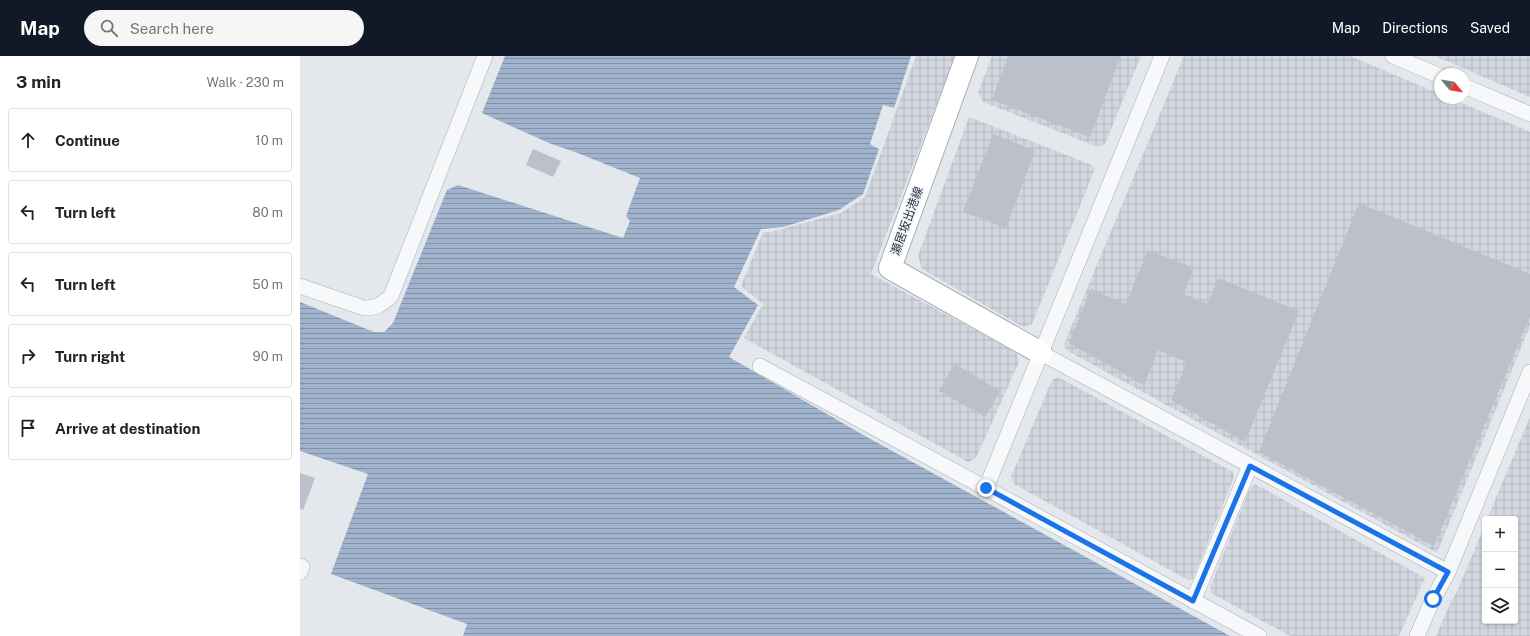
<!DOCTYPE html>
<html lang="en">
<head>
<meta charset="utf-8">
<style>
  body { margin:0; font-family:"Public Sans","Noto Sans JP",sans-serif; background:#f6f6f6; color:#222 }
  .controls { position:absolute; right:12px; bottom:12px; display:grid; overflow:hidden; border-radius:4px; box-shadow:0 1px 3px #0004 }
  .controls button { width:36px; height:36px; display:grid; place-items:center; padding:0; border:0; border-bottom:1px solid #e0e0e0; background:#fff; color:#222; font:20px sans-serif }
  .compass { position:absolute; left:1134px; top:12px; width:36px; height:36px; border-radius:50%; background:#fff; box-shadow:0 1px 3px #0004; rotate:120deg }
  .stop { position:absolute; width:12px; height:12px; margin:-9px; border:3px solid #1a73e8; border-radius:50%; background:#fff }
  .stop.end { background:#1a73e8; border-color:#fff; box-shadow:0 1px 4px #0008 }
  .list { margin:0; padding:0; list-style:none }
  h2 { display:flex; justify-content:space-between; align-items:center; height:52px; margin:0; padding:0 16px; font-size:17px }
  h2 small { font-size:13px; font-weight:400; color:#767676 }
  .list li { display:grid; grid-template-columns:26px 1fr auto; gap:12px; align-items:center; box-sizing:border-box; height:64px; margin:0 8px 8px; padding:0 8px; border:1px solid #e0e0e0; border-radius:4px }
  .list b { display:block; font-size:15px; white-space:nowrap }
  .list em { font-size:13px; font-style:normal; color:#767676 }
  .icon { flex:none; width:22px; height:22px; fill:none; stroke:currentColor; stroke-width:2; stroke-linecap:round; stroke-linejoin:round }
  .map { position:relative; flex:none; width:1230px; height:580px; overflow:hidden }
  header { display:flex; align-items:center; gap:24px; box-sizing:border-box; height:56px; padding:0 20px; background:#111827; color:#fff }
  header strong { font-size:19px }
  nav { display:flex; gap:22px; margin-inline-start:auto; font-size:14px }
  .search { width:280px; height:36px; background:#f6f6f6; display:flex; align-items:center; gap:10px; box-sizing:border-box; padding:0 14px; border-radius:22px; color:#767676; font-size:15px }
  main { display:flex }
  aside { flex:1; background:#fff }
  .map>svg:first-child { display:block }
</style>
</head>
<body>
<header>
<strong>Map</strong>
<div class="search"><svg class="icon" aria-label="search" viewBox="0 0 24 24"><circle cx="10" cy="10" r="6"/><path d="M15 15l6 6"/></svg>Search here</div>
<nav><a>Map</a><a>Directions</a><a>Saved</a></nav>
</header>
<main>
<aside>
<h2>3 min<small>Walk · 230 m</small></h2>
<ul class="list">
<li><svg class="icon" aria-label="ahead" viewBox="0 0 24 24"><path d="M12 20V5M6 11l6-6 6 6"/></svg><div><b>Continue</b></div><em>10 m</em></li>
<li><svg class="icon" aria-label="left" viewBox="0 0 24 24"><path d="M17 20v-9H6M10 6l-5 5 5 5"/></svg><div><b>Turn left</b></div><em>80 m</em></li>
<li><svg class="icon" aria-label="left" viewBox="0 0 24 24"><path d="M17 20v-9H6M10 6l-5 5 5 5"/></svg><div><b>Turn left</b></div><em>50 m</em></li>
<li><svg class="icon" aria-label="right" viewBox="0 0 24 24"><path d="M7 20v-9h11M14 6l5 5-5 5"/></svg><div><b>Turn right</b></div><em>90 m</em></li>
<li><svg class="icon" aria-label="arrive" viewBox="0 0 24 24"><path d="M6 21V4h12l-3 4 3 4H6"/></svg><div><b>Arrive at destination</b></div></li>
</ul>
</aside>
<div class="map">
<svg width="1230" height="580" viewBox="0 0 1230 580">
  <defs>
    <pattern id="industrial-grid" width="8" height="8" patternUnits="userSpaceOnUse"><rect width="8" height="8" fill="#d2d6de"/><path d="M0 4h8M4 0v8" fill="none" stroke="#b4b8c0"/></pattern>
    <pattern id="water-rules" width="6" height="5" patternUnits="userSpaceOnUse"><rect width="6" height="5" fill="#9fb4cc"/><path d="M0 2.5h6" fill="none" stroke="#8293a7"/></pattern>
  </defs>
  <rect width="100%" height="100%" fill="#e4e7ec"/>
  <g fill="url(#industrial-grid)">
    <polygon points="616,0 655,0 571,218 716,296 719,306 676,402 668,406 444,282 463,248 441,230 463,176 471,176 541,157 565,141"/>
    <polygon points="692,0 841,0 805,88 798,91 683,46 678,37"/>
    <polygon points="884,0 1050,0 1140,38 1140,42 1150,42 1230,76 1230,270 1137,497 766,294 764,288"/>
    <polygon points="1135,0 1230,0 1230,41"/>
    <polygon points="669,61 792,109 795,113 732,268 723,271 622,213 618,200"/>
    <polygon points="758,321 933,416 934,421 893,523 888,524 714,428 711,421 752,324"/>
    <polygon points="1230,361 1230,580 1136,580 1152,543 1156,538 1185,469 1185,565 1215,565 1215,463 1187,463"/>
    <polygon points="955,428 1125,522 1099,580 990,580 911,537 910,531 950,432"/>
  </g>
  <polygon fill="url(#water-rules)" points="205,0 611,0 594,52 583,49 570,88 579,93 563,138 539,154 483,171 461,173 434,231 458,249 429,301 565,380 930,580 163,580 167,568 31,518 68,418 0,395 0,246 74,276 84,276 93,267 147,134 158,129 323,182 330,165 326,160 340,122 275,96 249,87 182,57"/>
  <g fill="#bbc0ca">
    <polygon points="708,0 821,0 790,81 692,44"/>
    <polygon points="693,78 735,95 706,172 663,156"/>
    <polygon points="233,93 261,105 253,121 226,109"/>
    <polygon points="1059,147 1230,218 1230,260 1134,490 959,396"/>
    <polygon points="848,194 894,212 884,238 908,248 918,222 999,255 945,386 871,344 887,306 858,294 844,329 769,287 791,233 826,248"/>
    <polygon points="655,308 700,335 685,361 639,335"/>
    <polygon points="0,417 15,422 3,454 0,453"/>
  </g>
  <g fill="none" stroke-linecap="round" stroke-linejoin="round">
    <g stroke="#a9aeb7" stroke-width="16">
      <g id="minor">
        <polyline points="1093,0 1140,20"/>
        <polyline points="1164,30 1230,58"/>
        <path d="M0 230 64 252C77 252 81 249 91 240L185 0"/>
        <polyline points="741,297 1148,516"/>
        <polyline points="460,310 959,580"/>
        <polyline points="686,432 862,0"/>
        <polyline points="0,510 2,511 0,516"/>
        <polyline points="893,545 950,410"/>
        <polyline points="1117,580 1133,543 1148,516 1230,316"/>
      </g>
    </g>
    <g stroke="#a9aeb7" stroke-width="24">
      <polyline id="secondary" points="667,0 590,212 741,297"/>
    </g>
    <use href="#minor" stroke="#f7f8fa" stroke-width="15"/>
    <use href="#secondary" stroke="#fff" stroke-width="22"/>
  </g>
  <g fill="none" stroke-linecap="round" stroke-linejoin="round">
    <polyline stroke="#1a73e8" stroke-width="5" points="686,432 893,545 950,410 1148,516 1133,543"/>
  </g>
  <g text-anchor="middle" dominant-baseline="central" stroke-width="4" stroke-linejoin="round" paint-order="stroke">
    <g font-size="12" fill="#2b3445" stroke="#f4f6f9">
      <text transform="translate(607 165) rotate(-70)">瀬居坂出港線</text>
    </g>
  </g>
</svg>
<div class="controls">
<button>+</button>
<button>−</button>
<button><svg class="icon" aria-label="layers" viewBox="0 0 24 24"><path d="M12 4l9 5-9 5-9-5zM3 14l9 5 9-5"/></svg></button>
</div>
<svg class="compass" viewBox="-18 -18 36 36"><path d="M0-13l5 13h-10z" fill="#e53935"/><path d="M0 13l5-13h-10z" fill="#767676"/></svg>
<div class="stop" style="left:1133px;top:543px"></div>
<div class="stop end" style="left:686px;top:432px"></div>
</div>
</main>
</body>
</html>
